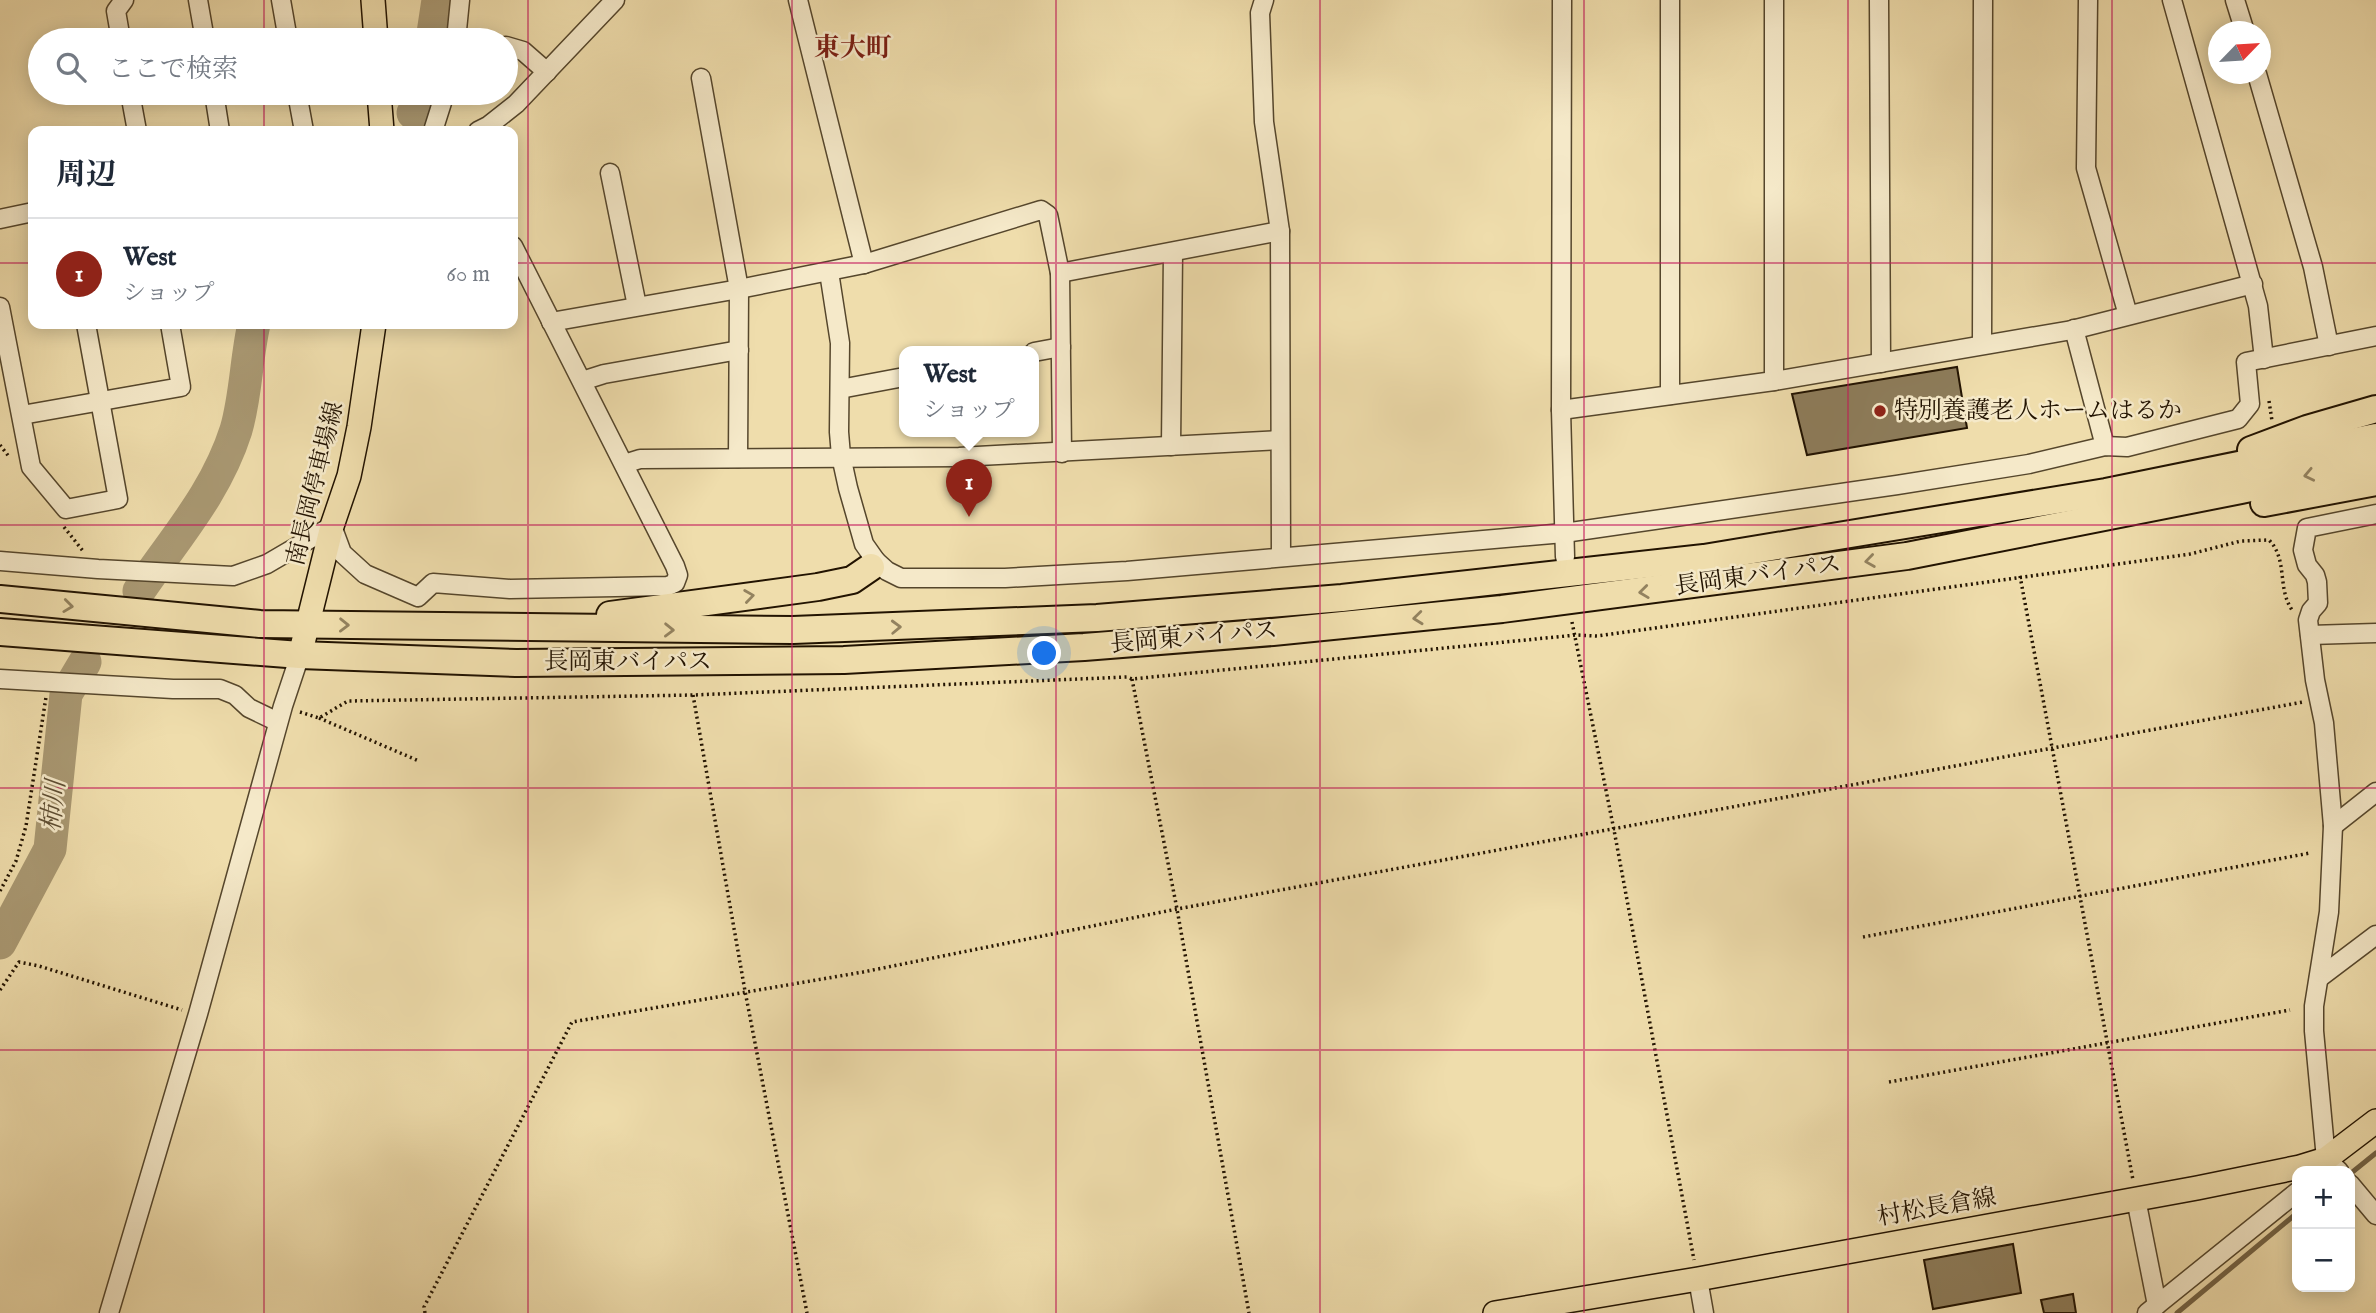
<!DOCTYPE html>
<html lang="ja">
<head>
<meta charset="utf-8">
<style>
  body { margin:0; font-family:"IM FELL English","Noto Serif JP",serif; background:#f6f6f7; color:#1f2937 }
  .controls { position:absolute; right:21px; bottom:21px; display:grid; overflow:hidden; border-radius:14px; box-shadow:0 4px 18px #0003 }
  .controls button { width:63px; height:63px; display:grid; place-items:center; padding:0; border:0; border-bottom:2px solid #e0e1e3; background:#fff; color:#1f2937; font:35px sans-serif }
  .compass { position:absolute; left:2208px; top:21px; width:63px; height:63px; border-radius:50%; background:#fff; box-shadow:0 4px 18px #0003; rotate:65deg }
  .you { position:absolute; left:1045px; top:654px; width:24px; height:24px; margin:-18px; border:5px solid #fff; border-radius:50%; background:#1a73e8; box-shadow:0 0 0 10px #1a73e833 }
  .badge { display:grid; place-items:center; width:46px; height:46px; border-radius:50%; background:#8f2418; color:#fff; font-size:23px; font-weight:700 }
  .pin { position:absolute; translate:-50% -58px; filter:drop-shadow(0 2px 4px #0008) }
  .pin::after { content:''; position:absolute; top:37px; width:24px; height:21px; background:inherit; clip-path:polygon(0 0,100% 0,50% 100%) }
  .popup { position:absolute; left:899px; top:346px; width:140px; height:91px; box-sizing:border-box; display:grid; place-content:center; border-radius:14px; background:#fff; filter:drop-shadow(0 2px 5px #0005); font-size:23px; white-space:nowrap; color:#747a83 }
  .popup b { font-size:26px; color:#1f2937 }
  .popup::after { content:''; position:absolute; left:50%; top:100%; margin-left:-14px; border:14px solid transparent; border-top-color:#fff }
  .list { margin:0; padding:0; list-style:none }
  h2 { display:flex; justify-content:space-between; align-items:center; height:91px; margin:0; padding:0 28px; font-size:30px }
  h2 small { font-size:23px; font-weight:400; color:#747a83 }
  .list li { display:grid; grid-template-columns:46px 1fr auto; gap:21px; align-items:center; box-sizing:border-box; height:112px; padding:0 28px; border-top:2px solid #e0e1e3 }
  .list b { display:block; font-size:26px; white-space:nowrap }
  .list p { margin:0; font-size:23px; white-space:nowrap; color:#747a83 }
  .list em { font-size:23px; font-style:normal; color:#747a83 }
  .icon { flex:none; width:38px; height:38px; fill:none; stroke:currentColor; stroke-width:2; stroke-linecap:round; stroke-linejoin:round }
  .map { position:relative; flex:none; width:2376px; height:1313px; overflow:hidden }
  .search { position:absolute; background:#fff; box-shadow:0 4px 18px #0003; left:28px; top:28px; width:490px; height:77px; display:flex; align-items:center; gap:18px; box-sizing:border-box; padding:0 24px; border-radius:38px; color:#747a83; font-size:26px }
  .panel { position:absolute; background:#fff; box-shadow:0 4px 18px #0003; left:28px; top:126px; width:490px; height:203px; border-radius:14px }
  .map>svg:first-child { display:block }
</style>
</head>
<body>
<div class="map">
<svg width="2376" height="1313" viewBox="0 0 2376 1313">
  <rect width="100%" height="100%" fill="#efddac"/>
  <filter id="stains"><feTurbulence type="fractalNoise" baseFrequency=".00286" numOctaves="4"/><feColorMatrix values="0 0 0 0 .2 0 0 0 0 .09 0 0 0 0 .02 0 0 0 .5 -.17"/></filter>
  <radialGradient id="worn" r=".72"><stop offset=".6" stop-color="#630" stop-opacity="0"/><stop offset="1" stop-color="#630" stop-opacity=".3"/></radialGradient>
  <g fill="none" stroke-linecap="round" stroke-linejoin="round">
    <g stroke="#736345" stroke-width="5">
      <polyline points="2350,1174 2376,1153"/>
      <polyline points="2177,1313 2297,1213"/>
    </g>
    <g stroke="#a99872" stroke-width="33">
      <polyline points="432,40 438,0"/>
      <polyline points="413,113 424,93"/>
      <path d="M139 591C175 538 216 493 236 430 246 396 246 359 254 324"/>
      <polyline points="0,943 50,849 66,694 85,662"/>
    </g>
  </g>
  <g fill="#8d7c5a" stroke="#221301" stroke-width="2">
    <polygon points="1957,367 1967,428 1807,455 1792,394"/>
    <polygon points="2013,1244 2021,1293 1933,1309 1924,1260"/>
    <polygon points="2073,1294 2076,1313 2044,1313 2041,1300"/>
  </g>
  <g fill="none" stroke-linecap="round" stroke-linejoin="round">
    <g stroke="#55462c" stroke-width="21">
      <g id="minor">
        <polyline points="198,0 205,40"/>
        <polyline points="281,0 288,40"/>
        <polyline points="798,0 864,264"/>
        <polyline points="1264,0 1260,13 1264,122 1280,231 1281,557"/>
        <polyline points="1562,0 1561,410 1565,557"/>
        <polyline points="1879,0 1881,363"/>
        <polyline points="2088,0 2086,168 2128,315"/>
        <polyline points="2172,0 2258,306 2264,359"/>
        <polyline points="2235,0 2245,32"/>
        <polyline points="121,40 116,11 124,0"/>
        <polyline points="456,40 460,0"/>
        <polyline points="506,46 523,51 547,72"/>
        <polyline points="2257,74 2313,267 2329,346"/>
        <polyline points="701,78 739,289 738,458"/>
        <polyline points="130,93 137,131"/>
        <polyline points="214,93 220,131"/>
        <polyline points="297,93 304,131"/>
        <polyline points="433,131 445,93"/>
        <polyline points="478,131 488,126 516,104 615,0"/>
        <polyline points="610,173 637,306"/>
        <polyline points="0,219 33,212"/>
        <polyline points="829,272 840,343 839,432 841,456 848,488 864,544 876,561"/>
        <polyline points="1060,273 1280,231"/>
        <polyline points="0,307 31,467 66,509 118,499 86,324"/>
        <polyline points="551,322 739,289 864,264 1041,210 1048,215 1060,273 1062,453"/>
        <polyline points="2074,329 2105,446"/>
        <polyline points="1982,344 1983,0"/>
        <polyline points="1034,352 1061,347"/>
        <polyline points="582,381 604,374 739,350"/>
        <polyline points="1774,381 1774,0"/>
        <polyline points="840,389 904,377"/>
        <polyline points="1670,395 1670,0"/>
        <polyline points="1561,410 1774,381 2072,330 2253,284"/>
        <polyline points="22,415 181,387 170,324"/>
        <polyline points="1171,446 1173,253"/>
        <polyline points="624,464 640,459 959,457 1280,440"/>
        <polyline points="0,561 98,569 233,576 267,564 332,526 342,553 365,574 418,597 433,583 510,589 668,586 675,583 678,575 675,566 513,246"/>
        <polyline points="871,567 876,561 887,571 901,578 1005,578 1127,571 1564,533 1897,485 2029,464 2105,446 2127,447 2238,419 2250,404 2246,362 2376,336"/>
        <polyline points="2310,635 2376,633"/>
        <polyline points="0,679 173,689 220,689 235,695 249,708 278,722"/>
        <polyline points="2333,826 2376,792"/>
        <polyline points="2319,978 2376,935"/>
        <polyline points="2326,1159 2339,1171"/>
        <polyline points="2321,1166 2326,1159 2314,1031 2314,1006 2329,912 2333,826 2324,723 2315,680 2308,620 2311,611 2318,603 2317,582 2315,575 2307,565 2303,550 2307,528 2376,514"/>
        <polyline points="2350,1184 2376,1215"/>
        <polyline points="2136,1199 2157,1305"/>
        <polyline points="1698,1279 1704,1313"/>
        <polyline points="109,1313 198,1014 283,706 300,655"/>
        <polyline points="2147,1313 2297,1192"/>
      </g>
    </g>
    <g stroke="#221301" stroke-width="26">
      <g id="major">
        <polyline points="373,0 376,40"/>
        <polyline points="379,93 382,131"/>
        <polyline points="300,655 332,526 349,476 359,427 374,324"/>
        <polyline points="1495,1313 1698,1279 2197,1188 2300,1167 2326,1159 2376,1121"/>
      </g>
    </g>
    <g stroke="#221301" stroke-width="30">
      <g id="highway">
        <polyline points="2251,450 2307,429 2376,409"/>
        <polyline points="2264,503 2376,482"/>
        <polyline points="0,599 260,624 793,630 1097,618 1342,598 1704,558 2106,492 2376,437"/>
        <polyline points="610,615 818,587 852,580 871,567"/>
        <polyline points="0,632 300,655 516,663 844,660 1084,647 1273,632 1502,609 1907,556 2241,490 2376,461"/>
      </g>
    </g>
    <g stroke="#221301" stroke-width="3.5" stroke-dasharray="2 3.5" stroke-linecap="butt">
      <polyline points="2269,401 2272,421"/>
      <polyline points="0,445 10,458"/>
      <polyline points="64,527 83,551"/>
      <polyline points="2020,576 2133,1180"/>
      <polyline points="1572,622 1614,830 1694,1260"/>
      <polyline points="1132,679 1177,909 1249,1313"/>
      <polyline points="693,695 745,991 807,1313"/>
      <path d="M300 712 319 718 348 701 693 695 1127 677 1132 679 1576 635 1597 636 2190 554 2241 541 2269 540C2288 559 2277 588 2292 610"/>
      <polyline points="319,718 419,761"/>
      <polyline points="0,891 16,861 26,826 46,697"/>
      <polyline points="1863,937 2310,853"/>
      <polyline points="0,990 19,962 39,966 182,1010"/>
      <polyline points="1889,1082 2290,1010"/>
      <polyline points="425,1313 424,1307 572,1022 863,972 1177,909 2303,702"/>
    </g>
    <use href="#minor" stroke="#f5e9c9" stroke-width="18"/>
    <use href="#major" stroke="#efddac" stroke-width="23"/>
    <use href="#highway" stroke="#efddac" stroke-width="26"/>
  </g>
  <defs><path id="oneway-chevron" d="M-2-3.5L2.5 0L-2 3.5" fill="none" stroke-width="1.6" stroke-linecap="round" stroke-linejoin="round" transform="scale(1.75)"/></defs>
  <g stroke="#93825f">
    <use href="#oneway-chevron" transform="translate(2309 475) rotate(168)"/>
    <use href="#oneway-chevron" transform="translate(1870 561) rotate(172)"/>
    <use href="#oneway-chevron" transform="translate(1644 592) rotate(173)"/>
    <use href="#oneway-chevron" transform="translate(749 596) rotate(-8)"/>
    <use href="#oneway-chevron" transform="translate(68 606) rotate(7)"/>
    <use href="#oneway-chevron" transform="translate(1418 618) rotate(174)"/>
    <use href="#oneway-chevron" transform="translate(344 625) rotate(1)"/>
    <use href="#oneway-chevron" transform="translate(896 627) rotate(-2)"/>
    <use href="#oneway-chevron" transform="translate(669 630) rotate(1)"/>
  </g>
  <path fill="none" stroke="#c2185b" stroke-width="2" stroke-opacity="0.55" d="M264 0V40M528 0V1313M792 0V1313M1056 0V1313M1320 0V1313M1584 0V1313M1848 0V1313M2112 0V1313M264 93V131M0 263H33M513 263H2376M264 324V1313M0 525H2376M0 788H2376M0 1050H2376"/>
  <circle fill="#8f2418" stroke="#f5e9c9" stroke-width="2.5" cx="1880" cy="411" r="7"/>
  <g text-anchor="middle" dominant-baseline="central" stroke-width="5" stroke-linejoin="round" paint-order="stroke">
    <g font-size="24" fill="#221301" stroke="#f5e9c9" text-anchor="start">
      <text x="1894" y="411">特別養護老人ホームはるか</text>
    </g>
    <g font-size="24" fill="#221301" stroke="#f5e9c9">
      <text transform="translate(316 484) rotate(-76)">南長岡停車場線</text>
      <text transform="translate(1758 576) rotate(-8)">長岡東バイパス</text>
      <text transform="translate(1194 638) rotate(-5)">長岡東バイパス</text>
      <text x="628" y="662">長岡東バイパス</text>
      <text transform="translate(1937 1208) rotate(-10)">村松長倉線</text>
    </g>
    <g font-size="26" font-weight="bold" fill="#7a1f14" stroke="#f5e9c9">
      <text x="853" y="48">東大町</text>
    </g>
    <g font-size="26" font-style="italic" fill="#5f4f34" stroke="#f5e9c9">
      <text transform="translate(54 806) rotate(-84)">柿川</text>
    </g>
  </g>
  <rect width="100%" height="100%" filter="url(#stains)"/>
  <rect width="100%" height="100%" fill="url(#worn)"/>
</svg>
<div class="controls">
<button>+</button>
<button>−</button>
</div>
<svg class="compass" viewBox="-18 -18 36 36"><path d="M0-13l5 13h-10z" fill="#e53935"/><path d="M0 13l5-13h-10z" fill="#747a83"/></svg>
<div class="you"></div>
<div class="pin badge" style="left:969px;top:517px">1</div>
<div class="popup"><b>West</b>ショップ</div>
<div class="search"><svg class="icon" aria-label="search" viewBox="0 0 24 24"><circle cx="10" cy="10" r="6"/><path d="M15 15l6 6"/></svg>ここで検索</div>
<section class="panel">
<h2>周辺<small></small></h2>
<ul class="list">
<li><span class="badge">1</span><div><b>West</b><p>ショップ</p></div><em>60 m</em></li>
</ul>
</section>
</div>
</body>
</html>
